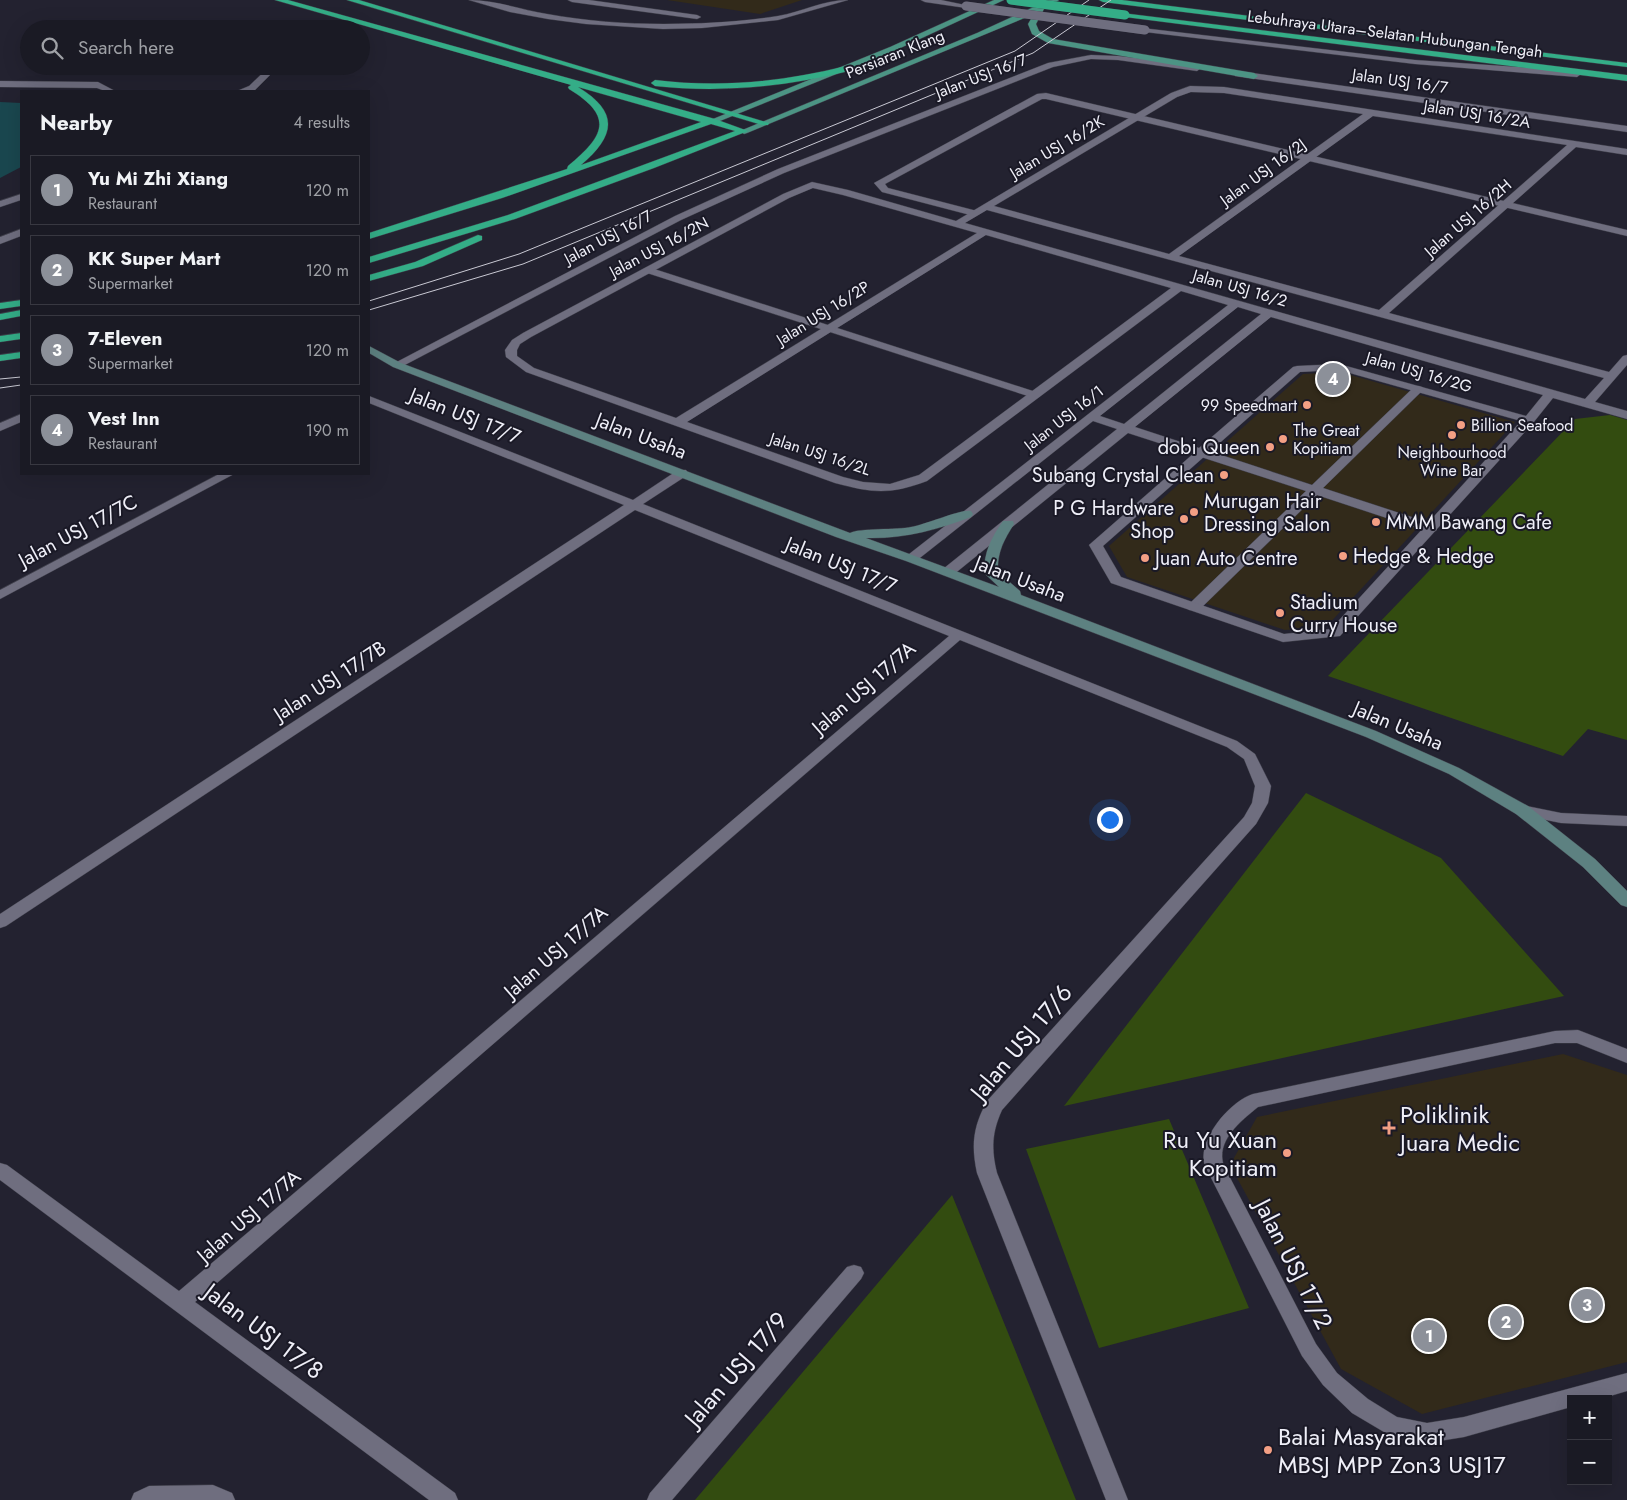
<!DOCTYPE html>
<html lang="en">
<head>
<meta charset="utf-8">
<style>
  body { margin:0; font-family:Jost,sans-serif; background:#272731; color:#f1f3f6 }
  .controls { position:absolute; right:15px; bottom:15px; display:grid; overflow:hidden; border-radius:0px; box-shadow:0 5px 20px #0002 }
  .controls button { width:45px; height:45px; display:grid; place-items:center; padding:0; border:0; border-bottom:1px solid #383841; background:#1a1a24; color:#f1f3f6; font:25px sans-serif }
  .you { position:absolute; left:1109px; top:819px; width:18px; height:18px; margin:-12px; border:4px solid #fff; border-radius:50%; background:#1a73e8; box-shadow:0 0 0 8px #1a73e833 }
  .badge { display:grid; place-items:center; width:32px; height:32px; border-radius:50%; background:#8c9099; color:#fff; font-size:16px; font-weight:700 }
  .pin { position:absolute; translate:-50% -50%; border:2px solid #fff; box-shadow:0 1px 5px #0006 }
  .list { margin:0; padding:0; list-style:none }
  h2 { display:flex; justify-content:space-between; align-items:center; height:65px; margin:0; padding:0 20px; font-size:21px }
  h2 small { font-size:16px; font-weight:400; color:#9fa1a6 }
  .list li { display:grid; grid-template-columns:32px 1fr auto; gap:15px; align-items:center; box-sizing:border-box; height:70px; margin:0 10px 10px; padding:0 10px; border:1px solid #383841; border-radius:0px }
  .list b { display:block; font-size:19px; white-space:nowrap }
  .list p { margin:0; font-size:16px; white-space:nowrap; color:#9fa1a6 }
  .list em { font-size:16px; font-style:normal; color:#9fa1a6 }
  .icon { flex:none; width:28px; height:28px; fill:none; stroke:currentColor; stroke-width:2; stroke-linecap:round; stroke-linejoin:round }
  .map { position:relative; flex:none; width:1627px; height:1500px; overflow:hidden }
  .search { position:absolute; background:#1a1a24; box-shadow:0 5px 20px #0002; left:20px; top:20px; width:350px; height:55px; display:flex; align-items:center; gap:12px; box-sizing:border-box; padding:0 18px; border-radius:28px; color:#9fa1a6; font-size:19px }
  .panel { position:absolute; background:#1a1a24; box-shadow:0 5px 20px #0002; left:20px; top:90px; width:350px; height:385px; border-radius:0px }
  .map>svg:first-child { display:block }
</style>
</head>
<body>
<div class="map">
<svg width="1627" height="1500" viewBox="0 0 1627 1500">
  <rect width="100%" height="100%" fill="#232230"/>
  <g fill="#322a1a">
    <polygon points="667,0 802,0 760,14"/>
    <polygon points="1340,372 1515,422 1327,626 1285,630 1127,577 1109,546 1303,374"/>
    <polygon points="1563,1054 1627,1075 1627,1362 1422,1414 1341,1369 1230,1165 1257,1117"/>
  </g>
  <g fill="#334c10">
    <polygon points="1610,415 1627,420 1627,740 1588,729 1563,756 1328,676 1575,419"/>
    <polygon points="1306,793 1441,858 1564,996 1064,1106"/>
    <polygon points="1169,1119 1249,1308 1099,1348 1026,1149"/>
    <polygon points="952,1195 1076,1500 695,1500"/>
  </g>
  <polygon fill="#1a474f" points="0,102 21,103 21,167 0,178"/>
  <g fill="none" stroke-linecap="round" stroke-linejoin="round">
    <g stroke="#3e3e49" stroke-width="1">
      <g id="lane">
        <path d="M469 0C495 0 522 10 547 14 586 21 625 24 664 24 702 24 741 22 778 16 802 12 823 0 848 0L778 20 702 28 663 29 586 24 548 19 510 12Z"/>
        <polygon points="568,0 589,0 697,15 701,17 697,19 572,2"/>
        <polygon points="921,0 941,0 970,6 966,8 925,2"/>
        <polygon points="1142,28 1415,60 1577,71 1581,74 1577,77 1415,64 1145,32 1142,32"/>
        <polygon points="270,66 279,66 255,90 237,91 249,86"/>
        <polygon points="0,81 98,82 115,91 105,91 97,88 0,87"/>
        <polygon points="1046,93 1627,230 1627,236 1046,99 1042,99 885,184 888,188 977,211 977,215 974,216 882,192 874,183 1037,94"/>
        <polygon points="21,229 21,236 0,244 0,237"/>
        <polygon points="648,267 1039,393 1041,395 1039,397 1031,397 644,272 643,270"/>
        <polygon points="1418,386 1422,387 1424,389 1422,391 1323,488 1436,525 1437,528 1436,531 1426,531 1317,495 1199,610 1189,610 1187,607 1189,604 1306,491 1198,456 1196,453 1198,450 1206,450 1312,485 1414,387"/>
        <polygon points="1522,805 1561,813 1627,816 1627,826 1561,823 1516,814 1514,810 1516,806"/>
        <path d="M1578 1030 1627 1049V1063L1577 1043H1555L1258 1107C1241 1121 1215 1141 1224 1166L1316 1344 1337 1373 1368 1399 1397 1417 1427 1423 1464 1417 1627 1373V1391L1600 1399H1571V1407L1464 1437 1427 1443 1384 1432 1352 1413 1323 1385 1302 1356 1205 1166C1196 1141 1230 1101 1253 1094L1555 1031Z"/>
      </g>
    </g>
    <g stroke="#3e3e49" stroke-width="1">
      <g id="street">
        <polygon points="1091,55 1118,56 1197,65 1201,68 1197,71 1118,60 1091,59 1053,67 784,173 681,220 401,367 397,368 391,365 675,216 778,169 1048,63"/>
        <polygon points="1238,71 1627,126 1627,132 1235,76 1234,74"/>
        <path d="M1190 86 1224 87 1627 149V155L1576 147 1389 313 1609 372 1623 356 1627 355V365L1595 402 1627 411V419L1553 398 1533 423 1340 636 1283 642 1111 583 1089 545 1193 454 1128 433 953 575H943L941 572 943 569 1117 429 1093 421 916 561 911 562 904 558 1228 305 1181 291 927 481C889 495 873 493 835 483L526 372 506 357 505 350 512 340 523 333 783 194 812 182 848 190 956 221 1171 93ZM1191 92 1224 93 1363 114 1169 254 994 206 1177 97ZM1373 116 1567 145 1379 310 1179 256ZM813 188 843 195 977 233 676 418 534 368 517 356V350L520 344 531 337 789 198ZM987 210 1604 378 1585 399 965 223ZM986 235 1171 288 919 475 890 484 863 482 843 477 687 422ZM1238 307 1261 314 1124 424 1100 416ZM1271 317 1543 395 1526 416 1339 364 1297 366 1293 367 1199 448 1135 427ZM1339 370 1521 421 1331 629 1284 634 1121 577 1103 546 1300 372Z"/>
        <polygon points="21,194 21,200 0,207 0,201"/>
        <path d="M369 396 633 500 678 470H686L688 473 686 476 643 504 1237 741 1255 754 1271 786 1268 803 1256 824 1002 1110C992 1132 991 1149 997 1173L1128 1500H1106L977 1173C971 1145 973 1127 987 1101L1244 817 1252 803 1255 786 1244 759 1227 747 960 640 195 1302 455 1493 458 1500H429L0 1180V1163L7 1165 179 1291 949 636 635 510 6 926 0 928V914L624 505 369 403Z"/>
        <polygon points="21,414 21,422 0,431 0,423"/>
        <polygon points="219,474 234,474 0,599 0,590"/>
        <polygon points="854,1265 861,1267 864,1273 861,1279 672,1500 647,1500 650,1493 847,1267"/>
        <polygon points="213,1485 232,1493 235,1500 131,1500 134,1493 149,1486"/>
      </g>
    </g>
    <g stroke="#3e3e49" stroke-width="1">
      <path id="secondary" d="M369 346 401 363 850 533C858 528 898 530 911 527 925 525 961 509 971 511L973 514 971 517C937 530 903 539 866 538L999 587 984 573C984 552 991 538 1003 521H1013L1014 524C1004 540 997 552 998 572L1020 591 1021 595 1376 731 1459 768 1528 806 1595 859 1627 891V907L1621 905 1583 867 1516 814 1449 774 1366 737 906 561 836 537 393 367 369 353Z"/>
    </g>
    <g stroke="#3e3e49" stroke-width="1">
      <g id="primary">
        <polygon points="994,0 1004,0 896,50 715,123 709,123 708,121 890,47"/>
        <polygon points="1049,0 1059,0 1044,9 1036,24 1039,31 1053,39 1254,73 1258,76 1254,79 1048,43 1032,34 1028,24 1034,14 747,133 744,134 740,131 977,33"/>
      </g>
    </g>
    <g stroke="#3e3e49" stroke-width="1">
      <g id="highway">
        <path d="M275 0H288L715 119 748 131 654 168 515 219 369 263V257L508 215 735 131 711 124 502 198 369 239V233L567 169 568 166C604 136 615 117 569 89L568 87 571 85ZM578 87 701 122 581 165C616 135 619 112 578 87Z"/>
        <polygon points="347,0 359,0 769,123 768,125 762,125"/>
        <polygon points="1099,0 1122,0 1627,63 1627,67 1103,2"/>
        <polygon points="1122,13 1627,75 1627,81 1125,17 1121,15"/>
        <path d="M846 66 850 69 849 71C785 87 721 93 655 86L651 83 655 80C720 88 782 82 846 66Z"/>
        <polygon points="478,235 482,236 482,240 423,266 369,281 369,275 415,262"/>
        <polygon points="21,300 21,306 0,309 0,303"/>
        <polygon points="21,310 21,316 0,320 0,314"/>
        <polygon points="21,333 21,339 0,342 0,336"/>
        <polygon points="21,352 21,358 0,361 0,355"/>
      </g>
    </g>
    <use href="#lane" fill="#6f6e7f" fill-rule="evenodd"/>
    <use href="#street" fill="#6f6e7f" fill-rule="evenodd"/>
    <use href="#secondary" fill="#5d8181" fill-rule="evenodd"/>
    <use href="#primary" fill="#4c9484" fill-rule="evenodd"/>
    <use href="#highway" fill="#34ad87" fill-rule="evenodd"/>
    <g stroke="#c9c9d3" stroke-width="1">
      <polyline points="369,301 519,254 1015,51 1089,0"/>
      <polyline points="369,310 523,264 1033,53 1111,0"/>
      <polyline points="0,379 21,377"/>
      <polyline points="0,388 21,385"/>
    </g>
    <g stroke="#3e3e49" stroke-width="9" stroke-linecap="butt">
      <polyline id="lane-bridge" points="966,6 1145,30"/>
    </g>
    <g stroke="#3e3e49" stroke-width="9" stroke-linecap="butt">
      <polyline id="highway-bridge" points="1011,0 1125,15"/>
    </g>
    <use href="#lane-bridge" stroke="#6f6e7f" stroke-width="9"/>
    <use href="#highway-bridge" stroke="#34ad87" stroke-width="9"/>
  </g>
  <g fill="#f39f84" stroke="#1a1926" stroke-width="2">
    <circle cx="1307" cy="405" r="5"/>
    <circle cx="1461" cy="425" r="5"/>
    <circle cx="1452" cy="435" r="5"/>
    <circle cx="1283" cy="439" r="5"/>
    <circle cx="1270" cy="447" r="5"/>
    <circle cx="1224" cy="475" r="5"/>
    <circle cx="1194" cy="512" r="5"/>
    <circle cx="1184" cy="519" r="5"/>
    <circle cx="1376" cy="522" r="5"/>
    <circle cx="1343" cy="556" r="5"/>
    <circle cx="1145" cy="558" r="5"/>
    <circle cx="1280" cy="613" r="5"/>
    <path d="M1386.5 1120.5h5v5h5v5h-5v5h-5v-5h-5v-5h5z"/>
    <circle cx="1287" cy="1153" r="5"/>
    <circle cx="1268" cy="1450" r="5"/>
  </g>
  <g text-anchor="middle" dominant-baseline="central" stroke-width="4" stroke-linejoin="round" paint-order="stroke">
    <g font-size="16" fill="#efeff8" stroke="#1a1926">
      <text transform="translate(1395 34) rotate(7)">Lebuhraya Utara–Selatan Hubungan Tengah</text>
      <text transform="translate(895 54) rotate(-22)">Persiaran Klang</text>
      <text transform="translate(981 76) rotate(-21)">Jalan USJ 16/7</text>
      <text transform="translate(1400 81) rotate(8)">Jalan USJ 16/7</text>
      <text transform="translate(1477 114) rotate(9)">Jalan USJ 16/2A</text>
      <text transform="translate(1057 147) rotate(-31)">Jalan USJ 16/2K</text>
      <text transform="translate(1263 172) rotate(-36)">Jalan USJ 16/2J</text>
      <text transform="translate(1468 218) rotate(-41)">Jalan USJ 16/2H</text>
      <text transform="translate(608 237) rotate(-28)">Jalan USJ 16/7</text>
      <text transform="translate(659 247) rotate(-28)">Jalan USJ 16/2N</text>
      <text transform="translate(1240 288) rotate(16)">Jalan USJ 16/2</text>
      <text transform="translate(823 313) rotate(-32)">Jalan USJ 16/2P</text>
      <text transform="translate(1419 372) rotate(16)">Jalan USJ 16/2G</text>
      <text transform="translate(1064 418) rotate(-38)">Jalan USJ 16/1</text>
      <text transform="translate(820 454) rotate(18)">Jalan USJ 16/2L</text>
    </g>
    <g font-size="16" fill="#efeff8" stroke="#1a1926" text-anchor="start">
      <text x="1297" y="405" text-anchor="end">99 Speedmart</text>
      <text x="1471" y="425">Billion Seafood</text>
      <text x="1293" y="430">The Great<tspan x="1293" dy="18">Kopitiam</tspan></text>
      <text x="1452" y="452" text-anchor="middle">Neighbourhood<tspan x="1452" dy="18">Wine Bar</tspan></text>
    </g>
    <g font-size="20" fill="#efeff8" stroke="#1a1926">
      <text transform="translate(465 416) rotate(22)">Jalan USJ 17/7</text>
      <text transform="translate(641 436) rotate(21)">Jalan Usaha</text>
      <text transform="translate(78 531) rotate(-28)">Jalan USJ 17/7C</text>
      <text transform="translate(841 565) rotate(22)">Jalan USJ 17/7</text>
      <text transform="translate(1020 579) rotate(21)">Jalan Usaha</text>
      <text transform="translate(330 681) rotate(-33)">Jalan USJ 17/7B</text>
      <text transform="translate(864 688) rotate(-41)">Jalan USJ 17/7A</text>
      <text transform="translate(1398 726) rotate(23)">Jalan Usaha</text>
      <text transform="translate(556 952) rotate(-41)">Jalan USJ 17/7A</text>
      <text transform="translate(249 1216) rotate(-41)">Jalan USJ 17/7A</text>
    </g>
    <g font-size="20" fill="#efeff8" stroke="#1a1926" text-anchor="start">
      <text x="1260" y="447" text-anchor="end">dobi Queen</text>
      <text x="1214" y="475" text-anchor="end">Subang Crystal Clean</text>
      <text x="1204" y="501">Murugan Hair<tspan x="1204" dy="23">Dressing Salon</tspan></text>
      <text x="1174" y="508" text-anchor="end">P G Hardware<tspan x="1174" dy="23">Shop</tspan></text>
      <text x="1386" y="522">MMM Bawang Cafe</text>
      <text x="1353" y="556">Hedge &amp; Hedge</text>
      <text x="1155" y="558">Juan Auto Centre</text>
      <text x="1290" y="602">Stadium<tspan x="1290" dy="23">Curry House</tspan></text>
    </g>
    <g font-size="24" fill="#efeff8" stroke="#1a1926">
      <text transform="translate(1021 1042) rotate(-50)">Jalan USJ 17/6</text>
      <text transform="translate(1294 1264) rotate(63)">Jalan USJ 17/2</text>
      <text transform="translate(264 1331) rotate(37)">Jalan USJ 17/8</text>
      <text transform="translate(736 1369) rotate(-49)">Jalan USJ 17/9</text>
    </g>
    <g font-size="24" fill="#efeff8" stroke="#1a1926" text-anchor="start">
      <text x="1400" y="1114">Poliklinik<tspan x="1400" dy="28">Juara Medic</tspan></text>
      <text x="1277" y="1139" text-anchor="end">Ru Yu Xuan<tspan x="1277" dy="28">Kopitiam</tspan></text>
      <text x="1278" y="1436">Balai Masyarakat<tspan x="1278" dy="28">MBSJ MPP Zon3 USJ17</tspan></text>
    </g>
  </g>
</svg>
<div class="controls">
<button>+</button>
<button>−</button>
</div>
<div class="you"></div>
<div class="pin badge" style="left:1429px;top:1336px">1</div>
<div class="pin badge" style="left:1506px;top:1322px">2</div>
<div class="pin badge" style="left:1587px;top:1305px">3</div>
<div class="pin badge" style="left:1333px;top:379px">4</div>
<div class="search"><svg class="icon" aria-label="search" viewBox="0 0 24 24"><circle cx="10" cy="10" r="6"/><path d="M15 15l6 6"/></svg>Search here</div>
<section class="panel">
<h2>Nearby<small>4 results</small></h2>
<ul class="list">
<li><span class="badge">1</span><div><b>Yu Mi Zhi Xiang</b><p>Restaurant</p></div><em>120 m</em></li>
<li><span class="badge">2</span><div><b>KK Super Mart</b><p>Supermarket</p></div><em>120 m</em></li>
<li><span class="badge">3</span><div><b>7-Eleven</b><p>Supermarket</p></div><em>120 m</em></li>
<li><span class="badge">4</span><div><b>Vest Inn</b><p>Restaurant</p></div><em>190 m</em></li>
</ul>
</section>
</div>
</body>
</html>
